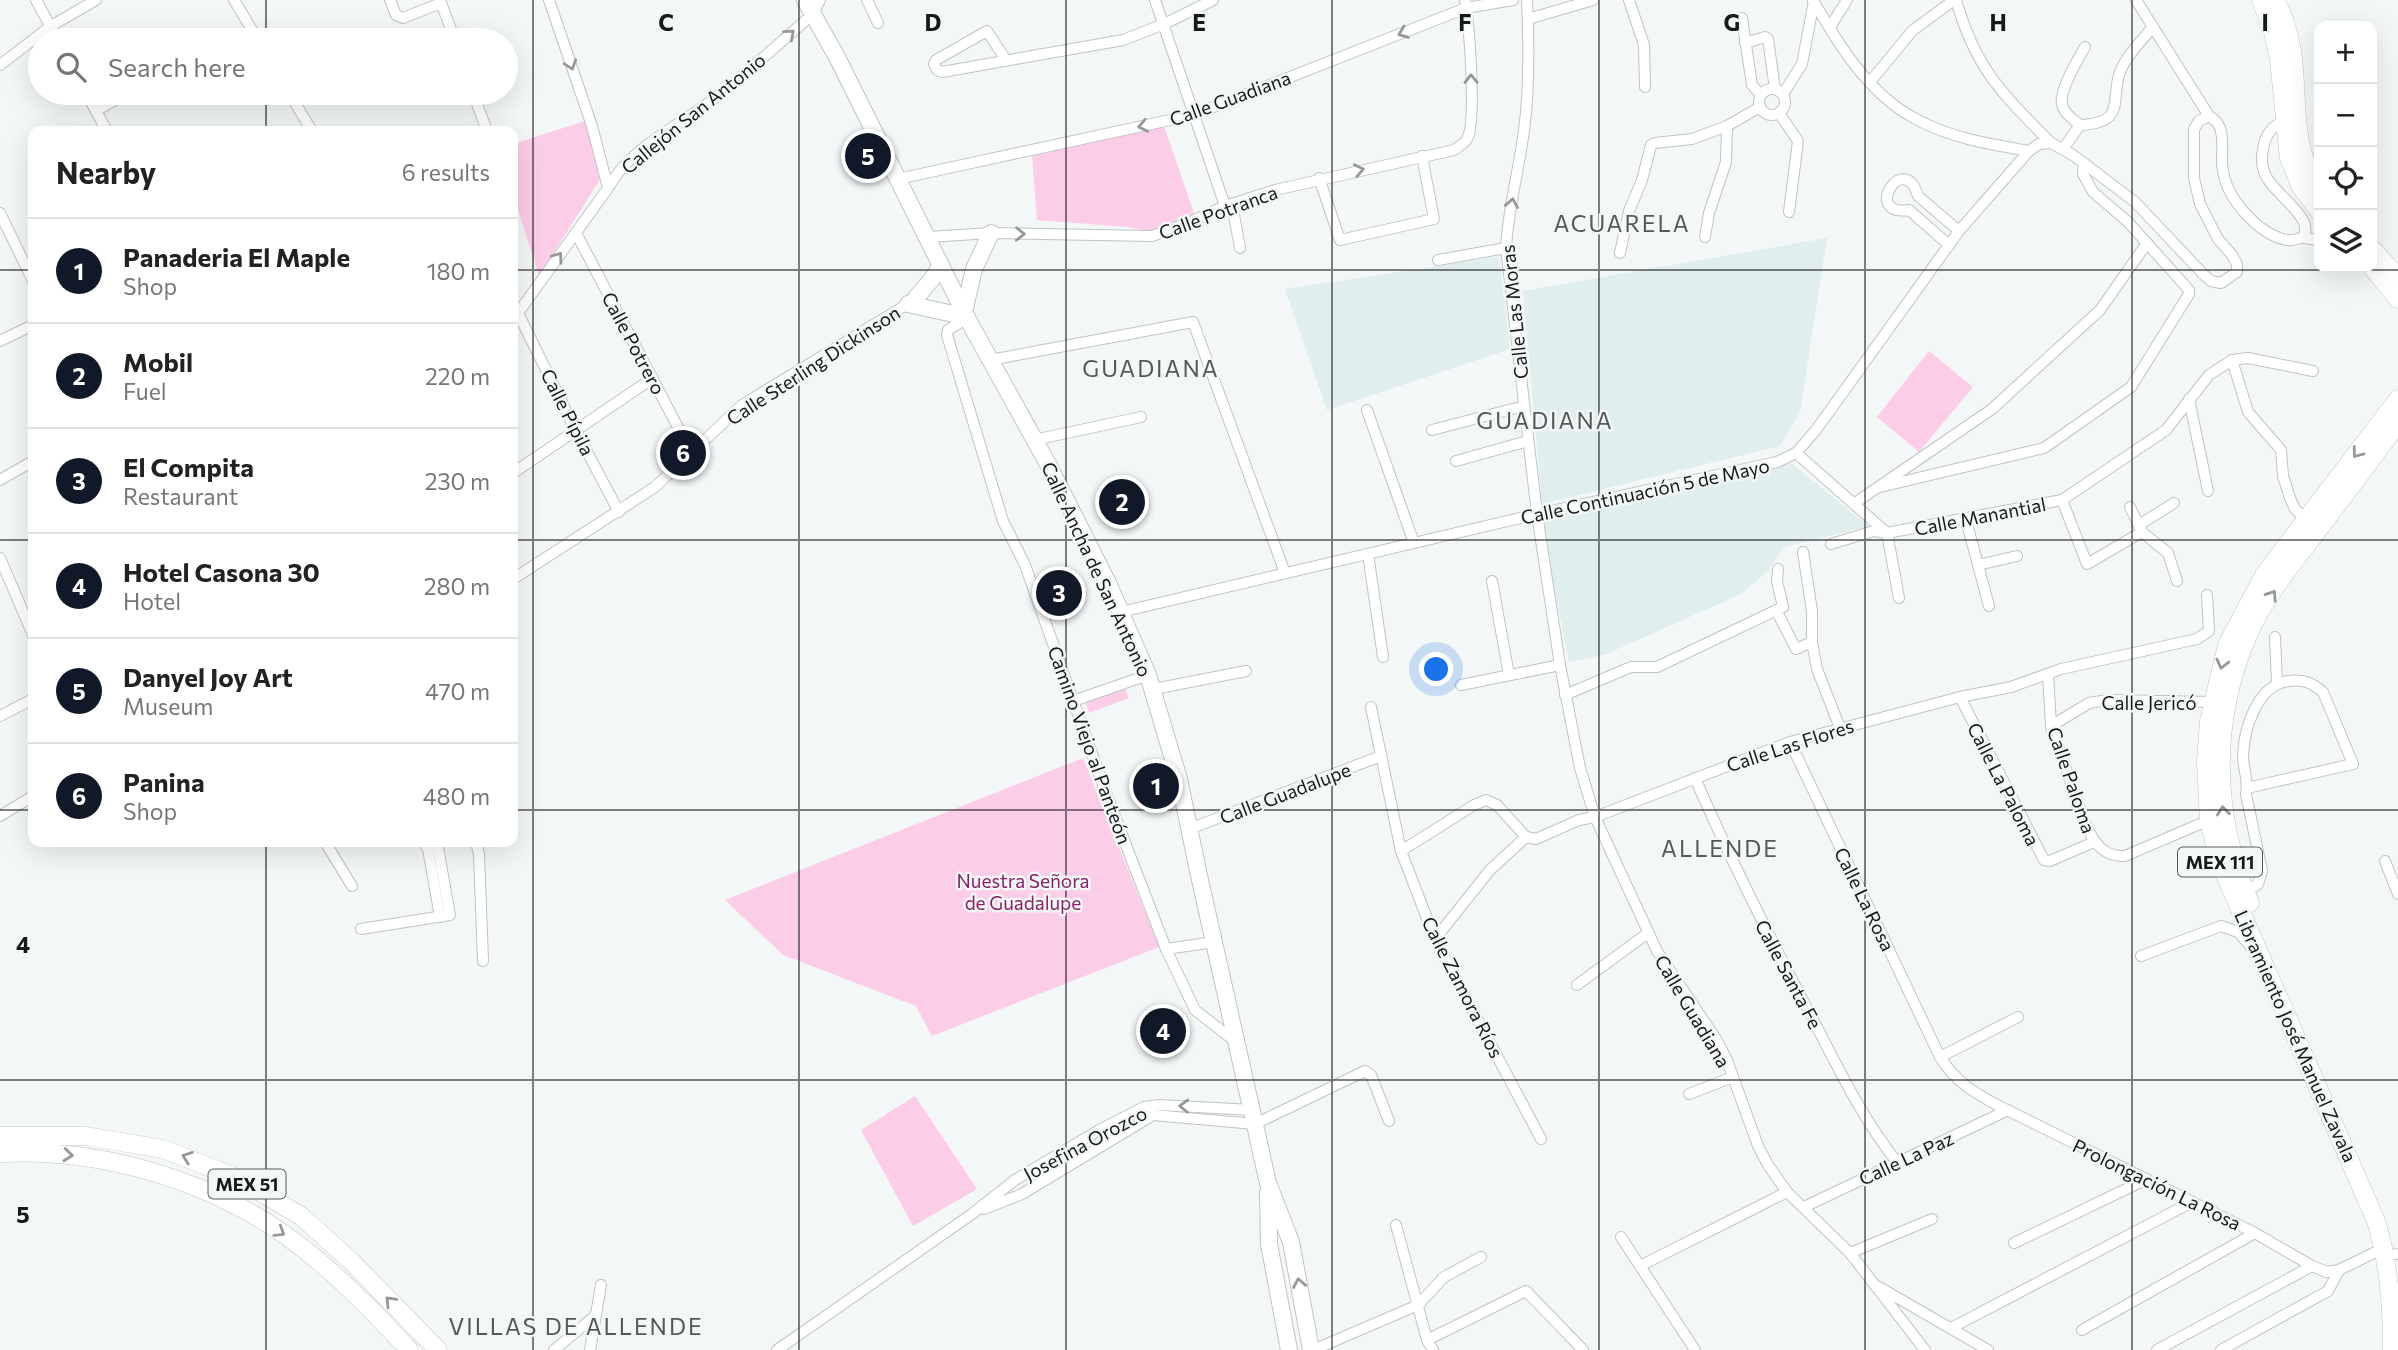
<!DOCTYPE html>
<html lang="en">
<head>
<meta charset="utf-8">
<style>
  body { margin:0; font-family:Commissioner,sans-serif; background:#f2f2f2; color:#222 }
  .controls { position:absolute; right:21px; top:21px; display:grid; overflow:hidden; border-radius:14px; box-shadow:0 7px 28px #0002 }
  .controls button { width:63px; height:63px; display:grid; place-items:center; padding:0; border:0; border-bottom:2px solid #e0e0e0; background:#fff; color:#222; font:35px sans-serif }
  .you { position:absolute; left:1437px; top:670px; width:24px; height:24px; margin:-18px; border:5px solid #fff; border-radius:50%; background:#1a73e8; box-shadow:0 0 0 10px #1a73e833 }
  .badge { display:grid; place-items:center; width:46px; height:46px; border-radius:50%; background:#111827; color:#fff; font-size:23px; font-weight:700 }
  .pin { position:absolute; translate:-50% -50%; border:4px solid #fff; box-shadow:0 2px 7px #0006 }
  .list { margin:0; padding:0; list-style:none }
  h2 { display:flex; justify-content:space-between; align-items:center; height:91px; margin:0; padding:0 28px; font-size:30px }
  h2 small { font-size:23px; font-weight:400; color:#767676 }
  .list li { display:grid; grid-template-columns:46px 1fr auto; gap:21px; align-items:center; box-sizing:border-box; height:105px; padding:0 28px; border-top:2px solid #e0e0e0 }
  .list b { display:block; font-size:26px; white-space:nowrap }
  .list p { margin:0; font-size:23px; white-space:nowrap; color:#767676 }
  .list em { font-size:23px; font-style:normal; color:#767676 }
  .icon { flex:none; width:38px; height:38px; fill:none; stroke:currentColor; stroke-width:2; stroke-linecap:round; stroke-linejoin:round }
  .map { position:relative; flex:none; width:2398px; height:1350px; overflow:hidden }
  .search { position:absolute; background:#fff; box-shadow:0 7px 28px #0002; left:28px; top:28px; width:490px; height:77px; display:flex; align-items:center; gap:18px; box-sizing:border-box; padding:0 24px; border-radius:38px; color:#767676; font-size:26px }
  .panel { position:absolute; background:#fff; box-shadow:0 7px 28px #0002; left:28px; top:126px; width:490px; height:721px; border-radius:14px }
  .map>svg:first-child { display:block }
</style>
</head>
<body>
<div class="map">
<svg width="2398" height="1350" viewBox="0 0 2398 1350">
  <rect width="100%" height="100%" fill="#f3f7f7"/>
  <g fill="#e0eeee">
    <polygon points="1827,238 1800,412 1780,446 1542,504 1523,291"/>
    <polygon points="1499,257 1510,349 1327,410 1285,289"/>
    <polygon points="1791,463 1869,526 1784,547 1768,571 1741,594 1604,655 1569,662 1540,517"/>
  </g>
  <g fill="#fccde6">
    <polygon points="588,120 601,175 599,181 539,276 513,194 513,144"/>
    <polygon points="1164,126 1194,213 1150,231 1126,227 1037,220 1032,156"/>
    <polygon points="1929,351 1973,387 1919,452 1877,417"/>
    <polygon points="1124,686 1129,698 1089,713 1085,701"/>
    <polygon points="1083,758 1159,947 932,1036 916,1006 783,955 725,900"/>
    <polygon points="915,1096 977,1189 913,1226 861,1130"/>
  </g>
  <g fill="none" stroke-linecap="round" stroke-linejoin="round">
    <g stroke="#c0c4c4" stroke-width="12">
      <g id="street">
        <polyline points="36,0 58,40"/>
        <polyline points="234,0 258,40"/>
        <polyline points="390,0 396,15 403,18 441,3"/>
        <polyline points="440,0 455,40"/>
        <polyline points="549,0 592,126 608,188"/>
        <polyline points="867,0 878,23"/>
        <polyline points="1155,0 1225,206"/>
        <path d="M1527 0C1529 43 1530 87 1524 130 1519 170 1508 209 1506 248L1537 514 1560 665 1580 768 1595 817 1657 951 1716 1039 1727 1060 1758 1146 1768 1165 1787 1192 1850 1253 1925 1350"/>
        <polyline points="1629,0 1644,45 1645,87"/>
        <path d="M1813 0C1838 44 1869 94 1914 118 1950 138 1989 144 2029 151"/>
        <path d="M1956 0C1976 70 2002 93 2051 143"/>
        <path d="M2136 0 2209 116C2214 119 2218 122 2220 128 2225 141 2220 157 2223 171 2227 199 2259 235 2287 240 2293 241 2298 238 2303 238 2308 238 2314 240 2319 240"/>
        <polyline points="1742,18 1752,85 1761,95"/>
        <polyline points="1528,19 1593,0"/>
        <polyline points="1830,27 1847,0"/>
        <polyline points="1745,43 1765,37 1768,39 1775,89"/>
        <polyline points="1006,60 987,31 936,60 934,64 937,70 942,72 1123,40 1164,24 1213,0"/>
        <polyline points="0,65 51,26 96,0"/>
        <polyline points="1870,82 1912,31 1954,0"/>
        <circle cx="1772" cy="102" r="13"/>
        <polyline points="86,93 107,131"/>
        <polyline points="289,93 312,131"/>
        <polyline points="473,93 487,131"/>
        <polyline points="1783,94 1802,64 1814,1"/>
        <polyline points="96,111 127,93"/>
        <polyline points="1779,113 1798,141 1789,212"/>
        <path d="M2285 120C2272 127 2265 134 2263 149 2261 158 2262 168 2266 176 2274 194 2318 220 2302 238"/>
        <path d="M2080 125C2127 123 2110 100 2120 72 2126 56 2142 40 2153 27"/>
        <path d="M2080 125C2073 119 2064 114 2062 104 2059 91 2078 59 2085 47"/>
        <polyline points="2063,149 2080,125"/>
        <polyline points="1319,178 1340,240 1434,219 1422,156"/>
        <polyline points="898,179 1193,115 1466,8 1513,0"/>
        <polyline points="1232,204 1240,248"/>
        <polyline points="0,213 33,281"/>
        <polyline points="576,233 692,454"/>
        <path d="M928 237 991 233 1152 236 1188 223 1225 206 1275 190 1454 150C1458 147 1464 144 1467 139 1477 121 1469 24 1465 0"/>
        <polyline points="1705,237 1709,213 1726,162 1727,126"/>
        <path d="M1949 245 1909 210C1861 217 1904 149 1918 196L1959 231"/>
        <polyline points="1620,253 1629,211 1642,180 1651,145 1655,143 1692,139 1727,126 1760,107"/>
        <polyline points="1438,260 1506,248"/>
        <polyline points="518,313 576,431 619,512"/>
        <path d="M513 315 518 313 608 188C632 145 682 125 719 95 751 69 782 41 813 14L820 0"/>
        <polyline points="967,318 948,330 947,335 1003,521 1025,565 1106,793 1166,949 1195,1010 1236,1042"/>
        <polyline points="0,341 33,325"/>
        <polyline points="990,360 1193,322 1285,573"/>
        <polyline points="2232,360 2248,412 2281,450 2283,476 2290,498 2295,509 2307,520"/>
        <polyline points="2189,399 2208,491"/>
        <polyline points="1367,410 1414,543"/>
        <polyline points="1432,430 1524,406"/>
        <polyline points="1034,440 1141,417"/>
        <polyline points="1796,453 1887,533 1899,598"/>
        <polyline points="1456,461 1528,441"/>
        <polyline points="513,473 653,378"/>
        <polyline points="0,480 33,461"/>
        <polyline points="1880,487 2044,448 2131,387 2189,294 2189,290 2128,222 2093,192 2083,174 2084,163"/>
        <polyline points="2062,500 2087,564 2142,532"/>
        <polyline points="1855,503 1992,409 2100,310 2147,243"/>
        <polyline points="2130,507 2142,532 2168,553 2177,581"/>
        <polyline points="1966,520 1989,606"/>
        <polyline points="2139,525 2174,503"/>
        <polyline points="1831,544 1874,531 1887,533 2062,500 2166,430 2209,375 2232,360 2248,358 2313,371"/>
        <polyline points="1803,552 1812,611 1812,642"/>
        <polyline points="1368,554 1383,657"/>
        <polyline points="0,558 33,635"/>
        <polyline points="1978,565 2017,556"/>
        <polyline points="513,579 655,487 742,405 911,302"/>
        <polyline points="1492,581 1509,675"/>
        <polyline points="1776,610 1796,649 1812,642 1817,669 1840,728"/>
        <polyline points="1121,612 1537,514 1777,462 1796,453 1816,430 1959,231 2029,151 2039,144 2051,143 2073,155 2135,202 2204,275 2211,281 2221,283 2237,272 2237,264 2232,255 2218,239 2200,204 2194,178 2194,129 2199,121 2209,116"/>
        <polyline points="2275,637 2277,683"/>
        <path d="M2048 674 2051 726 2086 826C2095 844 2104 857 2125 856L2209 820"/>
        <polyline points="1461,685 1560,665"/>
        <polyline points="1154,689 1246,671"/>
        <polyline points="1565,695 1631,667 1657,667 1783,607 1777,581 1778,569"/>
        <polyline points="1960,697 2044,860 2050,861 2094,842"/>
        <polyline points="1073,701 1148,675"/>
        <polyline points="1371,707 1401,851 1435,939 1541,1139"/>
        <polyline points="0,716 33,699"/>
        <polyline points="2051,726 2089,703 2108,700 2213,702"/>
        <path d="M1790 742 1940 1057C1955 1081 1974 1093 1999 1106L2255 1233 2312 1266 2327 1272 2339 1270 2384 1248"/>
        <path d="M1695 778C1730 859 1769 936 1810 1014 1837 1065 1861 1117 1897 1162"/>
        <polyline points="0,816 33,796"/>
        <polyline points="1189,829 1381,756"/>
        <polyline points="325,842 352,886"/>
        <polyline points="423,842 428,849 440,917"/>
        <polyline points="476,842 479,854 483,961"/>
        <polyline points="1401,851 1474,805 1486,800 1497,805 1526,837 1536,839 1579,820 1595,817 1790,742 1960,697 2011,687 2061,669 2197,639 2209,631 2207,595"/>
        <polyline points="2385,861 2398,894"/>
        <path d="M2246 892 2258 884 2262 871 2246 794C2249 781 2243 769 2243 756 2244 728 2257 686 2288 681 2303 679 2311 682 2323 692L2353 764 2247 788"/>
        <polyline points="361,929 450,915 437,842"/>
        <polyline points="1435,939 1490,870 1526,837"/>
        <polyline points="1166,949 1214,942"/>
        <polyline points="2141,956 2221,926 2238,932 2251,947"/>
        <polyline points="1577,985 1648,933"/>
        <polyline points="1940,1057 2018,1017"/>
        <polyline points="1689,1094 1733,1077"/>
        <polyline points="1804,1207 2008,1110"/>
        <polyline points="984,1209 1022,1194 1153,1115 1255,1124 1365,1071 1371,1075 1389,1121"/>
        <polyline points="1396,1225 1427,1340 1433,1350"/>
        <polyline points="1621,1237 1695,1350"/>
        <polyline points="2014,1243 2147,1179"/>
        <polyline points="1850,1253 1932,1219"/>
        <polyline points="2396,1254 2398,1254"/>
        <polyline points="1640,1266 1787,1192"/>
        <polyline points="1879,1287 1988,1350"/>
        <polyline points="1951,1328 2192,1202"/>
        <polyline points="2082,1330 2255,1233"/>
        <polyline points="1427,1340 1526,1291 1583,1350"/>
        <polyline points="554,1350 596,1315"/>
        <polyline points="590,1350 601,1285"/>
        <polyline points="777,1350 972,1214 1015,1180 1101,1129 1144,1107 1159,1105 1252,1110"/>
        <polyline points="1313,1350 1418,1305 1444,1277 1481,1257"/>
        <polyline points="2157,1350 2312,1266"/>
        <polyline points="2221,1350 2328,1291 2339,1270"/>
      </g>
    </g>
    <g stroke="#c0c4c4" stroke-width="18">
      <g id="secondary">
        <polyline points="805,0 838,59 967,318 1049,466 1108,583 1148,675 1179,779 1198,871 1268,1183 1291,1242 1311,1350"/>
        <polyline points="915,299 932,279 941,265"/>
        <polyline points="908,304 967,317"/>
        <polyline points="964,312 974,269 991,233"/>
        <polyline points="1268,1193 1269,1244 1289,1350"/>
      </g>
    </g>
    <g stroke="#c0c4c4" stroke-width="19">
      <g id="primary">
        <polyline points="2261,0 2273,32 2279,59 2289,158 2301,187 2319,211"/>
        <path d="M2275 0C2284 16 2289 33 2292 51 2299 96 2290 149 2319 187"/>
        <polyline points="2372,249 2398,277"/>
        <polyline points="2372,267 2398,299"/>
        <path d="M2250 903C2213 816 2210 723 2248 635 2262 602 2287 570 2309 542 2339 502 2369 463 2398 423"/>
        <polyline points="0,1136 85,1136 163,1149 235,1177 301,1216 352,1262 438,1350"/>
        <path d="M0 1153C99 1148 207 1179 288 1237 332 1269 372 1310 409 1350"/>
        <path d="M2392 1350C2392 1305 2389 1264 2376 1221L2219 861 2209 820 2206 762 2209 721 2227 645 2264 575 2398 399"/>
      </g>
    </g>
    <use href="#street" stroke="#fff" stroke-width="10"/>
    <use href="#secondary" stroke="#fff" stroke-width="16"/>
    <use href="#primary" stroke="#fff" stroke-width="18"/>
  </g>
  <defs><path id="oneway-chevron" d="M-2-3.5L2.5 0L-2 3.5" fill="none" stroke-width="1.6" stroke-linecap="round" stroke-linejoin="round" transform="scale(1.75)"/></defs>
  <g stroke="#979898">
    <use href="#oneway-chevron" transform="translate(1403 33) rotate(159)"/>
    <use href="#oneway-chevron" transform="translate(790 34) rotate(-41)"/>
    <use href="#oneway-chevron" transform="translate(571 65) rotate(71)"/>
    <use href="#oneway-chevron" transform="translate(1471 79) rotate(-91)"/>
    <use href="#oneway-chevron" transform="translate(1143 126) rotate(168)"/>
    <use href="#oneway-chevron" transform="translate(1359 170) rotate(-12)"/>
    <use href="#oneway-chevron" transform="translate(1512 203) rotate(-80)"/>
    <use href="#oneway-chevron" transform="translate(1020 234) rotate(1)"/>
    <use href="#oneway-chevron" transform="translate(558 257) rotate(-54)"/>
    <use href="#oneway-chevron" transform="translate(2357 453) rotate(127)"/>
    <use href="#oneway-chevron" transform="translate(2272 595) rotate(-57)"/>
    <use href="#oneway-chevron" transform="translate(2222 664) rotate(104)"/>
    <use href="#oneway-chevron" transform="translate(2223 811) rotate(-96)"/>
    <use href="#oneway-chevron" transform="translate(1184 1106) rotate(-178)"/>
    <use href="#oneway-chevron" transform="translate(68 1155) rotate(6)"/>
    <use href="#oneway-chevron" transform="translate(187 1157) rotate(-160)"/>
    <use href="#oneway-chevron" transform="translate(280 1232) rotate(32)"/>
    <use href="#oneway-chevron" transform="translate(1299 1283) rotate(-100)"/>
    <use href="#oneway-chevron" transform="translate(390 1301) rotate(-134)"/>
  </g>
  <path fill="none" stroke="#181919" stroke-width="2" stroke-opacity="0.55" d="M266 0V40M533 0V1350M799 0V1350M1066 0V1350M1332 0V1350M1599 0V1350M1865 0V1350M2132 0V1350M266 93V131M0 270H33M513 270H2398M0 540H33M513 540H2398M0 810H33M513 810H2398M266 842V1350M0 1080H2398"/>
  <g text-anchor="middle" dominant-baseline="central" stroke-width="5" stroke-linejoin="round" paint-order="stroke">
    <g fill="#f3f7f7" stroke="#5a5c5c" stroke-width="2">
      <rect x="2178" y="847.5" width="84" height="29" rx="5"/>
      <rect x="208.5" y="1169.5" width="77" height="29" rx="5"/>
    </g>
    <g font-size="18" font-weight="bold" fill="#181919">
      <text x="2220" y="862">MEX 111</text>
      <text x="247" y="1184">MEX 51</text>
    </g>
    <g font-size="19" fill="#181919" stroke="#f3f7f7">
      <text transform="translate(1230 98) rotate(-20)">Calle Guadiana</text>
      <text transform="translate(693 113) rotate(-39)">Callejón San Antonio</text>
      <text transform="translate(1218 212) rotate(-20)">Calle Potranca</text>
      <text transform="translate(1514 312) rotate(-96)">Calle Las Moras</text>
      <text transform="translate(634 343) rotate(62)">Calle Potrero</text>
      <text transform="translate(813 365) rotate(-33)">Calle Sterling Dickinson</text>
      <text transform="translate(568 412) rotate(63)">Calle Pípila</text>
      <text transform="translate(1645 491) rotate(-12)">Calle Continuación 5 de Mayo</text>
      <text transform="translate(1980 516) rotate(-11)">Calle Manantial</text>
      <text transform="translate(1097 569) rotate(65)">Calle Ancha de San Antonio</text>
      <text x="2149" y="702">Calle Jericó</text>
      <text transform="translate(1090 745) rotate(70)">Camino Viejo al Panteón</text>
      <text transform="translate(1790 745) rotate(-18)">Calle Las Flores</text>
      <text transform="translate(2072 780) rotate(71)">Calle Paloma</text>
      <text transform="translate(2004 784) rotate(63)">Calle La Paloma</text>
      <text transform="translate(1285 793) rotate(-21)">Calle Guadalupe</text>
      <text transform="translate(1865 899) rotate(64)">Calle La Rosa</text>
      <text transform="translate(1789 974) rotate(62)">Calle Santa Fe</text>
      <text transform="translate(1463 987) rotate(63)">Calle Zamora Ríos</text>
      <text transform="translate(1693 1011) rotate(59)">Calle Guadiana</text>
      <text transform="translate(2296 1036) rotate(66)">Libramiento José Manuel Zavala</text>
      <text transform="translate(1085 1143) rotate(-28)">Josefina Orozco</text>
      <text transform="translate(1906 1158) rotate(-25)">Calle La Paz</text>
      <text transform="translate(2157 1184) rotate(26)">Prolongación La Rosa</text>
    </g>
    <g font-size="19" fill="#8a2066" stroke="#f3f7f7">
      <text x="1023" y="880">Nuestra Señora<tspan x="1023" dy="22">de Guadalupe</tspan></text>
    </g>
    <g font-size="23" letter-spacing="2" fill="#555858" stroke="#f3f7f7">
      <text x="1622" y="223">ACUARELA</text>
      <text x="1151" y="368">GUADIANA</text>
      <text x="1545" y="420">GUADIANA</text>
      <text x="1720" y="848">ALLENDE</text>
      <text x="576" y="1326">VILLAS DE ALLENDE</text>
    </g>
  </g>
  <g font-size="23" text-anchor="middle" font-weight="bold" fill="#181919" stroke="#f3f7f7" stroke-width="5" stroke-linejoin="round" paint-order="stroke">
    <text x="666" y="31">C</text>
    <text x="933" y="31">D</text>
    <text x="1199" y="31">E</text>
    <text x="1465" y="31">F</text>
    <text x="1732" y="31">G</text>
    <text x="1998" y="31">H</text>
    <text x="2265" y="31">I</text>
    <text x="23" y="953">4</text>
    <text x="23" y="1223">5</text>
  </g>
</svg>
<div class="controls">
<button>+</button>
<button>−</button>
<button><svg class="icon" aria-label="locate" viewBox="0 0 24 24"><circle cx="12" cy="12" r="6"/><path d="M12 2v4M12 18v4M2 12h4M18 12h4"/></svg></button>
<button><svg class="icon" aria-label="layers" viewBox="0 0 24 24"><path d="M12 4l9 5-9 5-9-5zM3 14l9 5 9-5"/></svg></button>
</div>
<div class="you"></div>
<div class="pin badge" style="left:1156px;top:786px">1</div>
<div class="pin badge" style="left:1122px;top:502px">2</div>
<div class="pin badge" style="left:1059px;top:593px">3</div>
<div class="pin badge" style="left:1163px;top:1031px">4</div>
<div class="pin badge" style="left:868px;top:156px">5</div>
<div class="pin badge" style="left:683px;top:453px">6</div>
<div class="search"><svg class="icon" aria-label="search" viewBox="0 0 24 24"><circle cx="10" cy="10" r="6"/><path d="M15 15l6 6"/></svg>Search here</div>
<section class="panel">
<h2>Nearby<small>6 results</small></h2>
<ul class="list">
<li><span class="badge">1</span><div><b>Panaderia El Maple</b><p>Shop</p></div><em>180 m</em></li>
<li><span class="badge">2</span><div><b>Mobil</b><p>Fuel</p></div><em>220 m</em></li>
<li><span class="badge">3</span><div><b>El Compita</b><p>Restaurant</p></div><em>230 m</em></li>
<li><span class="badge">4</span><div><b>Hotel Casona 30</b><p>Hotel</p></div><em>280 m</em></li>
<li><span class="badge">5</span><div><b>Danyel Joy Art</b><p>Museum</p></div><em>470 m</em></li>
<li><span class="badge">6</span><div><b>Panina</b><p>Shop</p></div><em>480 m</em></li>
</ul>
</section>
</div>
</body>
</html>
